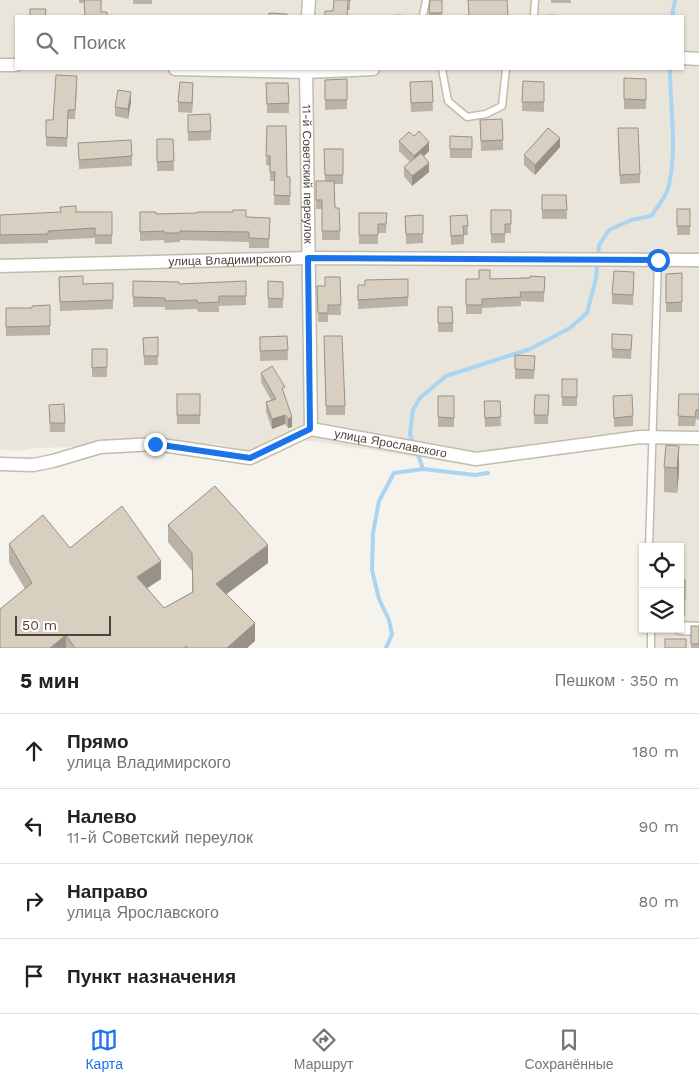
<!DOCTYPE html>
<html lang="ru">
<head>
<meta charset="utf-8">
<style>
  body { margin:0; font-family:"Work Sans",sans-serif; background:#f6f6f6; color:#222 }
  .controls { position:absolute; right:15px; bottom:15px; display:grid; overflow:hidden; border-radius:0px; box-shadow:0 1px 4px #0004 }
  .controls button { width:45px; height:45px; display:grid; place-items:center; padding:0; border:0; border-bottom:1px solid #e0e0e0; background:#fff; color:#222; font:25px sans-serif }
  .scale { position:absolute; left:15px; bottom:12px; width:96px; box-sizing:border-box; padding-left:5px; border:2px solid #4b4439; border-top:0; font-size:14px; line-height:18px; white-space:nowrap; color:#4b4439; -webkit-text-stroke:4px #fff; paint-order:stroke }
  .stop { position:absolute; width:15px; height:15px; margin:-11px; border:4px solid #1a73e8; border-radius:50%; background:#fff }
  .stop.end { background:#1a73e8; border-color:#fff; box-shadow:0 1px 5px #0008 }
  .list { margin:0; padding:0; list-style:none }
  h2 { display:flex; justify-content:space-between; align-items:center; height:65px; margin:0; padding:0 20px; font-size:21px }
  h2 small { font-size:16px; font-weight:400; color:#767676 }
  .list li { display:grid; grid-template-columns:32px 1fr auto; gap:15px; align-items:center; box-sizing:border-box; height:75px; padding:0 20px; border-top:1px solid #e0e0e0 }
  .list b { display:block; font-size:19px; white-space:nowrap }
  .list p { margin:0; font-size:16px; white-space:nowrap; color:#767676 }
  .list em { font-size:16px; font-style:normal; color:#767676 }
  .icon { flex:none; width:28px; height:28px; fill:none; stroke:currentColor; stroke-width:2; stroke-linecap:round; stroke-linejoin:round }
  .map { position:relative; flex:none; width:699px; height:648px; overflow:hidden }
  .search { position:absolute; background:#fff; box-shadow:0 1px 4px #0004; left:15px; right:15px; top:15px; height:55px; display:flex; align-items:center; gap:12px; box-sizing:border-box; padding:0 18px; border-radius:0px; color:#767676; font-size:19px }
  .sheet { height:365px; background:#fff }
  nav { display:flex; justify-content:space-around; align-items:center; box-sizing:border-box; height:70px; border-top:1px solid #e0e0e0; background:#fff; font-size:14px; color:#767676 }
  nav a { display:grid; justify-items:center; gap:2px }
  nav .on { color:#1a73e8 }
  .map>svg:first-child { display:block }
</style>
</head>
<body>
<div class="map">
<svg width="699" height="648" viewBox="0 0 699 648">
  <rect width="100%" height="100%" fill="#f6f3ec"/>
  <path fill="#eae5da" fill-rule="evenodd" d="M0 0H699V648H654V629H680V547H652L650 440 454 463 312 441 267 442 248 451 215 444 34 448 19 451 0 449ZM16 16H683V69H16Z"/>
  <g fill="none" stroke-linecap="round" stroke-linejoin="round">
    <g stroke="#a9d4f2" stroke-width="4">
      <polyline points="672,16 675,0"/>
      <path d="M414 446 410 434 413 410 420 398 446 376 530 349 570 328 587 313 596 278 599 245 609 230 631 220 651 216C657 208 665 198 668 189 678 150 670 109 670 69"/>
      <polyline points="417,452 423,469"/>
      <polyline points="386,648 392,634 389,620 379,599 372,570 373,533 379,501 394,473 423,469 475,475 488,473"/>
    </g>
    <g stroke="#c2bbae" stroke-width="9">
      <g id="lane">
        <polyline points="423,16 426,0"/>
        <polyline points="534,16 535,0"/>
        <polyline points="442,69 448,101 467,117 486,114 502,106 506,69"/>
        <polyline points="649,547 658,260"/>
        <polyline points="651,648 651,629"/>
      </g>
    </g>
    <g stroke="#c2bbae" stroke-width="15">
      <g id="street">
        <polyline points="308,16 309,0"/>
        <polyline points="683,58 699,59"/>
        <polyline points="0,65 16,65"/>
        <polyline points="175,69 306,72 373,69"/>
        <path id="s1" d="M306 69 311 429"/>
        <path id="s2" d="M0 266 308 258 699 260"/>
        <path id="s3" d="M0 464 33 465 53 461 100 447 155 444 250 458 311 429 476 459 640 437 699 438"/>
        <polyline points="680,628 699,629"/>
      </g>
    </g>
    <use href="#lane" stroke="#fff" stroke-width="6"/>
    <use href="#street" stroke="#fff" stroke-width="12"/>
  </g>
  <g fill="#bab2a6">
    <polygon points="79,0 101,0 101,12 84,3 79,3"/>
    <rect x="133" y="0" width="19" height="4"/>
    <polygon points="334,0 350,0 350,10 348,10 347,16 333,11"/>
    <polygon points="430,0 442,0 442,16 429,16"/>
    <rect x="551" y="0" width="20" height="3"/>
    <polygon points="624,78 646,89 646,109 624,109"/>
    <polygon points="347,79 347,109 325,110 325,80"/>
    <polygon points="432,81 433,111 411,112 410,82"/>
    <polygon points="523,81 544,82 544,112 522,111"/>
    <polygon points="266,83 288,83 289,113 267,113"/>
    <polygon points="77,86 75,119 68,119 67,147 46,146 46,120 53,120"/>
    <polygon points="193,92 192,113 178,112 178,102"/>
    <polygon points="131,102 128,119 115,116 115,107"/>
    <polygon points="188,115 211,131 211,140 188,141"/>
    <polygon points="480,120 503,140 503,150 481,151"/>
    <polygon points="267,126 287,177 290,177 290,205 274,205 275,181 270,181 270,166 266,165"/>
    <polygon points="450,136 472,137 472,158 450,158"/>
    <polygon points="618,138 640,174 640,183 620,184"/>
    <polygon points="157,139 173,139 174,171 157,171"/>
    <polygon points="399,141 429,151 424,156 429,172 412,186 404,176 404,167 410,162 399,151"/>
    <polygon points="78,143 132,156 132,166 79,169"/>
    <polygon points="560,147 535,175 524,165 524,155"/>
    <polygon points="324,149 343,149 343,184 334,184 335,208 339,208 340,240 322,240 322,209 316,209 316,181 325,181"/>
    <polygon points="542,195 566,195 567,219 542,219"/>
    <rect x="677" y="209" width="13" height="26"/>
    <polygon points="491,210 511,210 511,233 505,233 505,243 491,243"/>
    <polygon points="76,212 112,212 112,244 95,244 95,238 48,240 48,243 0,244 0,215"/>
    <polygon points="140,212 156,214 270,218 269,248 249,248 249,242 180,240 180,242 164,243 164,240 140,241"/>
    <polygon points="359,213 387,213 386,233 378,233 378,244 359,244"/>
    <polygon points="423,215 423,243 406,244 405,216"/>
    <polygon points="467,215 468,235 464,235 464,244 451,245 450,216"/>
    <polygon points="682,273 682,312 666,312 666,274"/>
    <polygon points="59,277 83,284 113,283 113,309 60,311"/>
    <polygon points="340,277 341,315 328,315 328,322 318,322 317,286 325,286"/>
    <polygon points="545,277 544,302 521,301 521,306 482,308 482,314 466,314 466,279 490,279"/>
    <polygon points="408,279 408,306 358,309 358,285 365,285"/>
    <polygon points="133,281 179,284 246,281 246,305 219,306 219,312 198,312 197,309 165,310 165,307 133,307"/>
    <polygon points="268,281 283,282 283,308 268,308"/>
    <polygon points="634,282 633,305 612,304 612,294"/>
    <polygon points="50,305 50,335 6,336 6,308 32,308"/>
    <polygon points="438,307 453,323 453,332 438,332"/>
    <polygon points="612,334 632,344 631,359 612,358"/>
    <polygon points="287,336 288,360 260,361 260,337"/>
    <polygon points="158,337 158,365 144,365 143,338"/>
    <polygon points="324,345 345,406 345,415 326,415"/>
    <rect x="92" y="349" width="15" height="28"/>
    <polygon points="535,365 534,379 515,379 515,369"/>
    <polygon points="261,373 285,395 292,427 288,428 285,424 272,429 266,412 266,402 271,400 261,382"/>
    <rect x="562" y="379" width="15" height="27"/>
    <rect x="177" y="394" width="23" height="30"/>
    <polygon points="679,394 699,394 699,420 696,419 695,426 678,426"/>
    <polygon points="535,395 549,395 548,424 534,424"/>
    <rect x="438" y="396" width="16" height="31"/>
    <polygon points="613,396 633,416 633,426 614,427"/>
    <polygon points="484,401 500,401 501,426 485,427"/>
    <polygon points="64,404 65,432 50,432 49,405"/>
    <polygon points="679,446 679,472 677,493 664,492 664,467"/>
    <polygon points="168,525 268,563 226,594 255,641 247,648 0,648 25,589 9,562 9,544 70,548 161,579 147,588 164,608 192,592 192,571 168,542"/>
    <rect x="680" y="580" width="5" height="36"/>
    <rect x="691" y="626" width="8" height="22"/>
  </g>
  <g fill="#979187">
    <polygon points="193,83 193,92 192,113 192,103"/>
    <polygon points="131,92 131,102 128,119 128,109"/>
    <polygon points="560,138 560,147 535,175 535,165"/>
    <polygon points="429,142 429,151 414,166 414,156"/>
    <polygon points="429,163 429,172 412,186 412,176"/>
    <polygon points="285,415 285,424 272,429 272,419"/>
    <polygon points="292,417 292,427 288,428 288,419"/>
    <polygon points="679,446 679,472 677,493 677,468"/>
    <polygon points="268,545 268,563 216,602 216,584"/>
    <polygon points="161,561 161,579 137,595 137,577"/>
    <polygon points="255,623 255,641 247,648 227,648"/>
    <polygon points="66,635 66,648 50,648"/>
  </g>
  <g fill="#d8cfc1" stroke="#979187">
    <polygon points="84,0 101,0 101,12 107,12 107,16 85,16"/>
    <polygon points="334,0 350,0 350,1 348,1 347,16 325,16 325,11 333,11"/>
    <polygon points="430,0 442,0 442,13 429,13"/>
    <polygon points="468,0 507,0 508,16 469,16"/>
    <polygon points="30,9 46,9 45,16 30,16"/>
    <polygon points="269,13 287,14 287,16 269,16"/>
    <polygon points="401,15 401,16 389,16"/>
    <polygon points="548,15 567,16 548,16"/>
    <polygon points="56,75 77,76 75,110 68,110 67,138 46,137 46,120 53,120"/>
    <polygon points="624,78 646,79 646,100 624,99"/>
    <polygon points="347,79 347,100 325,100 325,80"/>
    <polygon points="432,81 433,102 411,103 410,82"/>
    <polygon points="523,81 544,82 544,102 522,102"/>
    <polygon points="180,82 193,83 192,103 178,102"/>
    <polygon points="266,83 288,83 289,103 267,104"/>
    <polygon points="118,90 131,92 128,109 115,107"/>
    <polygon points="210,114 211,131 188,132 188,115"/>
    <polygon points="502,119 503,140 481,141 480,120"/>
    <polygon points="267,126 286,126 287,177 290,177 290,196 274,195 275,172 270,172 270,156 266,156"/>
    <polygon points="548,128 560,138 535,165 524,155"/>
    <polygon points="618,128 638,128 640,174 620,175"/>
    <polygon points="419,131 429,142 414,156 399,141 409,132 414,136"/>
    <polygon points="450,136 472,137 472,149 450,149"/>
    <polygon points="157,139 173,139 174,161 157,162"/>
    <polygon points="131,140 132,156 79,160 78,143"/>
    <polygon points="324,149 343,149 343,175 325,175"/>
    <polygon points="421,153 429,163 412,176 404,167"/>
    <polygon points="316,181 334,181 335,208 339,208 340,231 322,231 322,200 316,200"/>
    <polygon points="542,195 566,195 567,210 542,210"/>
    <polygon points="76,206 76,212 112,212 112,235 95,235 95,228 48,231 48,234 0,235 0,215 61,212 60,207"/>
    <rect x="677" y="209" width="13" height="17"/>
    <polygon points="233,210 246,210 246,217 270,218 269,239 249,238 249,232 180,231 180,233 164,233 164,231 140,232 140,212 156,212 156,214 197,213 197,212 233,212"/>
    <polygon points="491,210 511,210 511,224 505,224 505,234 491,234"/>
    <polygon points="359,213 387,213 386,224 378,224 378,235 359,235"/>
    <polygon points="423,215 423,234 406,234 405,216"/>
    <polygon points="467,215 468,226 463,226 464,235 451,236 450,216"/>
    <polygon points="479,270 490,270 490,279 530,278 530,276 545,277 544,292 520,292 521,297 482,299 482,305 466,305 466,279 479,279"/>
    <polygon points="614,271 634,272 633,295 612,294"/>
    <polygon points="682,273 682,302 666,303 666,274"/>
    <polygon points="83,276 83,284 113,283 113,300 60,302 59,277"/>
    <polygon points="325,277 340,277 341,305 328,305 328,313 318,313 317,286 325,286"/>
    <polygon points="408,279 408,297 358,300 358,285 365,285 365,280"/>
    <polygon points="133,281 179,282 179,284 246,281 246,296 219,296 219,302 198,303 197,300 165,301 165,298 133,297"/>
    <polygon points="268,281 283,282 283,299 268,298"/>
    <polygon points="50,305 50,326 6,327 6,308 32,308 32,306"/>
    <polygon points="438,307 452,307 453,323 438,323"/>
    <polygon points="612,334 632,335 631,350 612,349"/>
    <polygon points="287,336 288,350 260,351 260,337"/>
    <polygon points="324,336 342,336 345,406 326,406"/>
    <polygon points="158,337 158,356 144,356 143,338"/>
    <polygon points="92,349 107,349 107,367 92,368"/>
    <polygon points="515,355 535,356 534,370 515,369"/>
    <polygon points="272,366 285,387 282,388 292,417 288,419 285,415 272,419 266,402 276,399 261,373"/>
    <rect x="562" y="379" width="15" height="18"/>
    <rect x="177" y="394" width="23" height="21"/>
    <polygon points="679,394 699,394 699,410 696,410 695,417 678,416"/>
    <polygon points="535,395 549,395 548,415 534,415"/>
    <polygon points="632,395 633,416 614,418 613,396"/>
    <polygon points="438,396 454,396 454,418 438,417"/>
    <polygon points="484,401 500,401 501,417 485,418"/>
    <polygon points="64,404 65,423 50,423 49,405"/>
    <polygon points="666,445 679,446 677,468 664,467"/>
    <polygon points="215,486 268,545 216,584 255,623 227,648 188,648 186,646 184,648 75,648 66,635 50,648 0,648 0,609 32,583 9,544 43,515 70,548 122,506 161,561 137,577 164,608 193,592 192,553 168,525"/>
    <rect x="680" y="580" width="5" height="18"/>
    <rect x="691" y="626" width="8" height="18"/>
    <rect x="665" y="639" width="21" height="9"/>
  </g>
  <g fill="none" stroke-linecap="round" stroke-linejoin="round">
    <polyline stroke="#1a73e8" stroke-width="6" points="155,444 250,458 310,429 308,258 658,260"/>
  </g>
  <g text-anchor="middle" dominant-baseline="central" stroke-width="5" stroke-linejoin="round" paint-order="stroke">
    <g font-size="12" fill="#4b4439" stroke="#fff">
      <text stroke="none"><textPath href="#s1" startOffset="105">11-й Советский переулок</textPath></text>
      <text stroke="none"><textPath href="#s2" startOffset="230">улица Владимирского</textPath></text>
      <text stroke="none"><textPath href="#s3" startOffset="402">улица Ярославского</textPath></text>
    </g>
  </g>
</svg>
<div class="controls">
<button><svg class="icon" aria-label="locate" viewBox="0 0 24 24"><circle cx="12" cy="12" r="6"/><path d="M12 2v4M12 18v4M2 12h4M18 12h4"/></svg></button>
<button><svg class="icon" aria-label="layers" viewBox="0 0 24 24"><path d="M12 4l9 5-9 5-9-5zM3 14l9 5 9-5"/></svg></button>
</div>
<div class="scale">50 m</div>
<div class="stop" style="left:658px;top:260px"></div>
<div class="stop end" style="left:155px;top:444px"></div>
<div class="search"><svg class="icon" aria-label="search" viewBox="0 0 24 24"><circle cx="10" cy="10" r="6"/><path d="M15 15l6 6"/></svg>Поиск</div>
</div>
<section class="sheet">
<h2>5 мин<small>Пешком · 350 m</small></h2>
<ul class="list">
<li><svg class="icon" aria-label="ahead" viewBox="0 0 24 24"><path d="M12 20V5M6 11l6-6 6 6"/></svg><div><b>Прямо</b><p>улица Владимирского</p></div><em>180 m</em></li>
<li><svg class="icon" aria-label="left" viewBox="0 0 24 24"><path d="M17 20v-9H6M10 6l-5 5 5 5"/></svg><div><b>Налево</b><p>11-й Советский переулок</p></div><em>90 m</em></li>
<li><svg class="icon" aria-label="right" viewBox="0 0 24 24"><path d="M7 20v-9h11M14 6l5 5-5 5"/></svg><div><b>Направо</b><p>улица Ярославского</p></div><em>80 m</em></li>
<li><svg class="icon" aria-label="arrive" viewBox="0 0 24 24"><path d="M6 21V4h12l-3 4 3 4H6"/></svg><div><b>Пункт назначения</b></div></li>
</ul>
</section>
<nav>
<a class="on"><svg class="icon" aria-label="map" viewBox="0 0 24 24"><path d="M3 6l6-2 6 2 6-2v14l-6 2-6-2-6 2zM9 4v14M15 6v14"/></svg>Карта</a>
<a><svg class="icon" aria-label="directions" viewBox="0 0 24 24"><path d="M12 3l9 9-9 9-9-9zM9 14v-3h6M13 9l2 2-2 2"/></svg>Маршрут</a>
<a><svg class="icon" aria-label="saved" viewBox="0 0 24 24"><path d="M7 4h10v16l-5-4-5 4z"/></svg>Сохранённые</a>
</nav>
</body>
</html>
